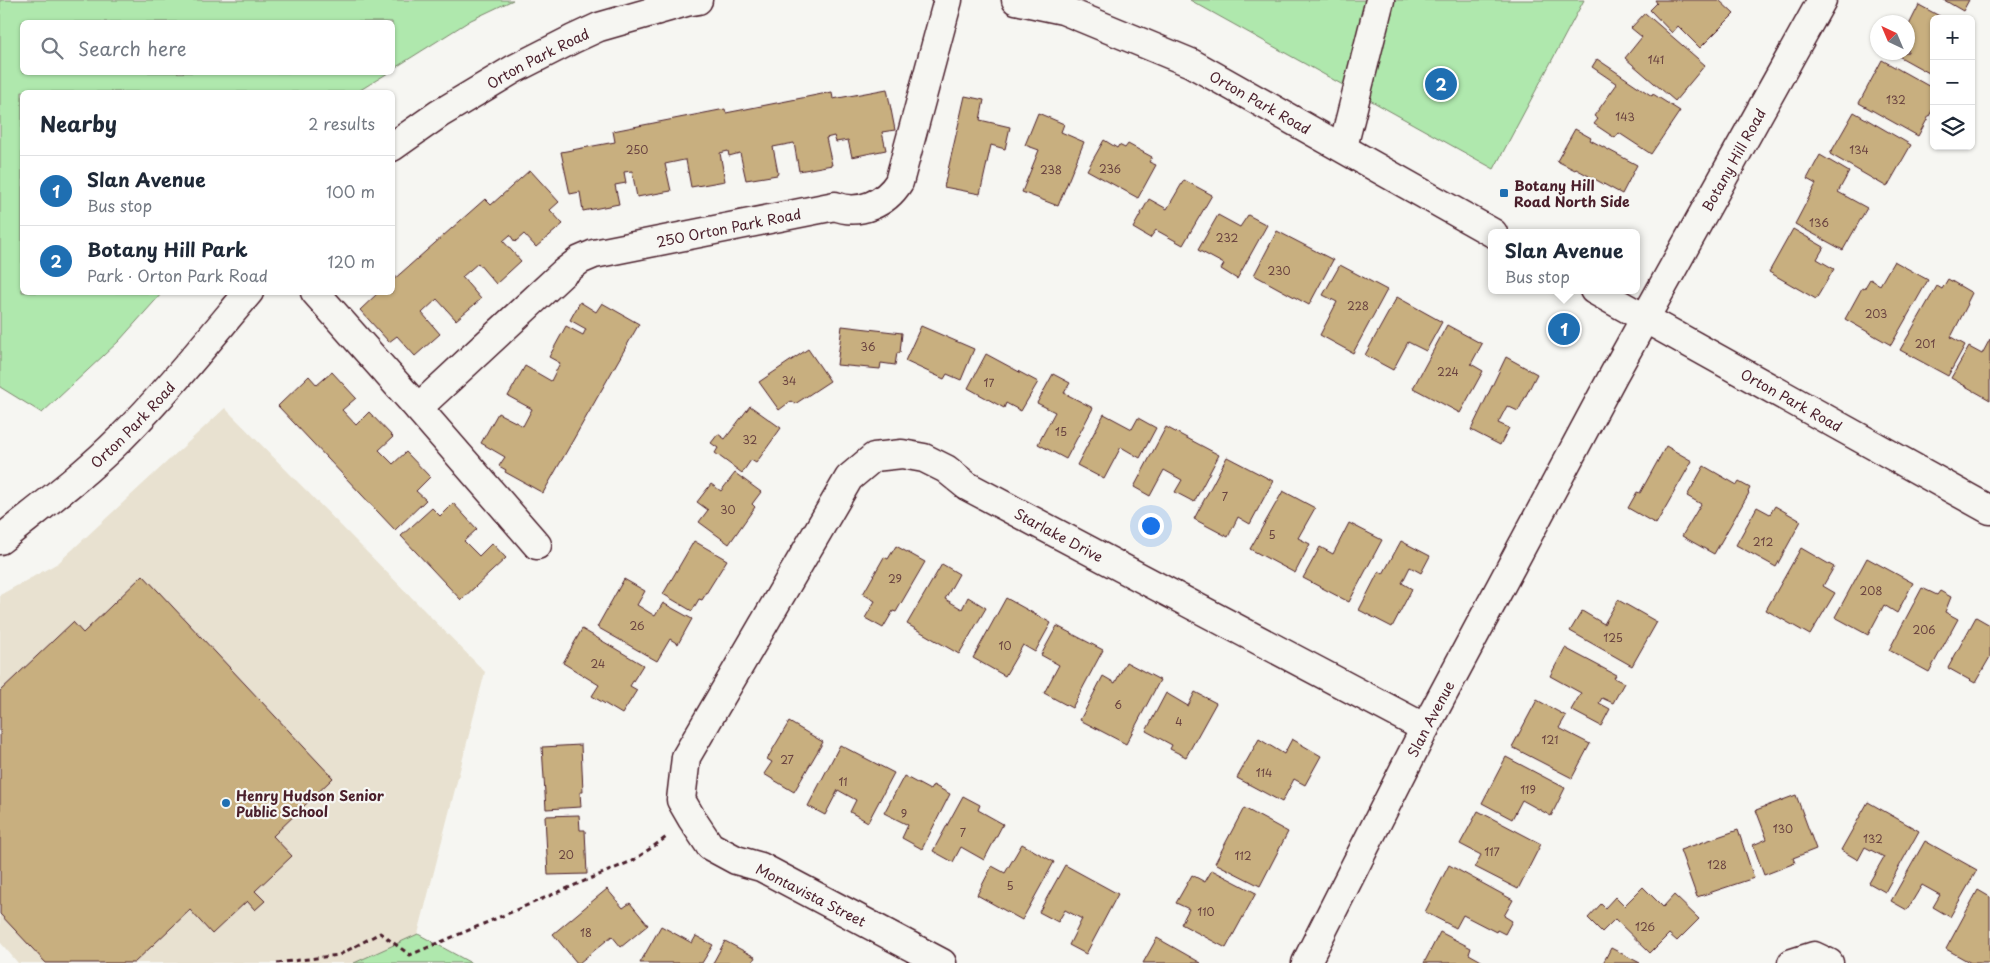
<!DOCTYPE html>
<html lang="en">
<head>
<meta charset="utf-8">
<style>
  body { margin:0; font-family:"Playpen Sans",sans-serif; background:#f6f6f7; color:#1f2937 }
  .controls { position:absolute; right:15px; top:15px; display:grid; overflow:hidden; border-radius:8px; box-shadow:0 1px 4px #0004 }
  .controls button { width:45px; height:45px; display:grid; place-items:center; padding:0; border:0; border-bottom:1px solid #e0e1e3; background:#fff; color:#1f2937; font:25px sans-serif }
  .compass { position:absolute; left:1870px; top:15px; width:45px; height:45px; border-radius:50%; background:#fff; box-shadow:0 1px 4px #0004; rotate:316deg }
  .you { position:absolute; left:1150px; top:525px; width:18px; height:18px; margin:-12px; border:4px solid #fff; border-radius:50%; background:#1a73e8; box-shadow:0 0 0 8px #1a73e833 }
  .badge { display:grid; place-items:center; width:32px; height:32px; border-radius:50%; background:#1f6fb2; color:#fff; font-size:16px; font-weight:700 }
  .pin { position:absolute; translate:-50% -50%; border:2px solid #fff; box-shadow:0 1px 5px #0006 }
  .popup { position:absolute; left:1488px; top:229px; width:152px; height:65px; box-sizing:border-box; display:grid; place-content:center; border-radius:8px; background:#fff; filter:drop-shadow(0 1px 4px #0005); font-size:16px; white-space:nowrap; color:#747a83 }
  .popup b { font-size:19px; color:#1f2937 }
  .popup::after { content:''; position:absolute; left:50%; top:100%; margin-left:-10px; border:10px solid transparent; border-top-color:#fff }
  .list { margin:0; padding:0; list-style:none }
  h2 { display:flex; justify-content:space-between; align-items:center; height:65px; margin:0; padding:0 20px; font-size:21px }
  h2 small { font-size:16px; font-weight:400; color:#747a83 }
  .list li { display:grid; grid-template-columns:32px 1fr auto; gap:15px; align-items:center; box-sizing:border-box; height:70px; padding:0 20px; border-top:1px solid #e0e1e3 }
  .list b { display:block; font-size:19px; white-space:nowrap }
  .list p { margin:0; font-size:16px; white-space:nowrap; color:#747a83 }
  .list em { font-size:16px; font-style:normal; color:#747a83 }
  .icon { flex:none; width:28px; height:28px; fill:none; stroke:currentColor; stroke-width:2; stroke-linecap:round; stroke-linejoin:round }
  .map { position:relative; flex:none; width:1990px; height:963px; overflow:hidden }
  .search { position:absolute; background:#fff; box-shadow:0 1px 4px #0004; left:20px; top:20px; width:375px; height:55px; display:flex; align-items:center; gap:12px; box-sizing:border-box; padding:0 18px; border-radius:8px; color:#747a83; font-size:19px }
  .panel { position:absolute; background:#fff; box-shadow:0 1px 4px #0004; left:20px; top:90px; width:375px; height:205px; border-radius:8px }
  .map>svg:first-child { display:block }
</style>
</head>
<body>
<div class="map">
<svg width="1990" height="963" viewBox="0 0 1990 963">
  <rect width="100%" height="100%" fill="#f6f6f2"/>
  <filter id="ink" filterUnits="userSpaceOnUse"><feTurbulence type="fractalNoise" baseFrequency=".02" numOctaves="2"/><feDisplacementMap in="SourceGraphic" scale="10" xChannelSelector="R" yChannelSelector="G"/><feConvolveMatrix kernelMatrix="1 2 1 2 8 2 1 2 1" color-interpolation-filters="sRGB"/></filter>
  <g filter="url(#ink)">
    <polygon fill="#e8e1d0" points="225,408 485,672 418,934 354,963 18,963 0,942 0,595 58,563"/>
    <g fill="#afe8ad" stroke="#7c846c">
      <polygon points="0,0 513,0 471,20 393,69 392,22 22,22 22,72 388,73 357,92 22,92 22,292 162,293 119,341 42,413 0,387"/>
      <polygon points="1190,0 1584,0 1494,169"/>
      <polygon points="418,934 471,963 354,963"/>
    </g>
    <g fill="#c8af7f" stroke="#4a1f2b">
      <polygon points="1655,0 1719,0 1734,14 1700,48 1678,26 1672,33 1650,10 1657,3"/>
      <polygon points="1944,0 1969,0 1963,11"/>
      <polygon points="1919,5 1945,19 1934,19 1934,64 1929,73 1893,53 1908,52 1908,27"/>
      <polygon points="1645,13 1705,65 1675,101 1625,58 1642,37 1631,28"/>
      <polygon points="1597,59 1652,96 1653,94 1680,111 1651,154 1619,133 1615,138 1594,124 1598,119 1594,116 1617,84 1592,67"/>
      <polygon points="1882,60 1934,89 1934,107 1918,136 1859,103"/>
      <polygon points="887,89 895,130 882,132 886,150 852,157 848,140 836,142 834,136 826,138 832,165 799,171 794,143 773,147 778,173 777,175 746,180 740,153 729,156 728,151 720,153 725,181 691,187 686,160 684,160 665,164 671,191 637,197 632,171 624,172 626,183 615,185 619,204 583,211 580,192 570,194 561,152 615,142 613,131 725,109 726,113 832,92 833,99"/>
      <polygon points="965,96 984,100 980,120 1010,127 1005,149 991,145 980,194 944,187"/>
      <polygon points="1854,112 1911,145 1887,187 1830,154"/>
      <polygon points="1038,113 1064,124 1061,132 1084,142 1058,206 1022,192 1039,150 1025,145"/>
      <polygon points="1575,129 1591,138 1590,140 1637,165 1622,194 1576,169 1575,170 1557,161"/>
      <polygon points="1104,140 1117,148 1119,145 1125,148 1128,144 1152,157 1149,162 1156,165 1138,198 1087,170"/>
      <polygon points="1820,155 1849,172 1838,192 1867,208 1843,250 1795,224 1816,184 1807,179"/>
      <polygon points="530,170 559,202 550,210 563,224 536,247 524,234 515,242 510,235 503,241 521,261 496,284 478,263 462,277 481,299 456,320 437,299 422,313 440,334 415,356 397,336 389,342 360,310 379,292 392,292 392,281 485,199 491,205"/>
      <polygon points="1184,180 1212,195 1183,245 1156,230 1150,238 1133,228 1149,199 1167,209"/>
      <polygon points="1218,215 1240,227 1248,215 1267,225 1237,279 1221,269 1224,264 1198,250"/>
      <polygon points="1793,229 1824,247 1817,259 1834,269 1816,299 1769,272"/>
      <polygon points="1277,231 1333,260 1309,305 1254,275"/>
      <polygon points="1894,261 1928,280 1891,345 1845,319 1862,288 1864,289 1870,279 1880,285"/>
      <polygon points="1340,265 1387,290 1353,353 1320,335 1337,302 1323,295"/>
      <polygon points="1948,279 1972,293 1967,303 1968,304 1951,337 1965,345 1948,376 1900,350 1937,286 1942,289"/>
      <polygon points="1397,297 1442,322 1426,351 1408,342 1393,370 1365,355"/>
      <polygon points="580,302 596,312 602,303 639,324 543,493 505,472 506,470 499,466 505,457 481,443 498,413 523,426 532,409 508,396 525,366 551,381 560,363 549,357 566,326 583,335 586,329 570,320"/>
      <polygon points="1447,325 1482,344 1471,364 1483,371 1460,413 1413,388"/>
      <polygon points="842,326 902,333 900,353 897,353 895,365 881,363 880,369 837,365"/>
      <polygon points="921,326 974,349 961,380 947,374 944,379 905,361"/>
      <polygon points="1990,339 1990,400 1951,378 1969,347 1982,354"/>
      <polygon points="808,349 830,381 795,404 791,401 779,410 759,382"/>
      <polygon points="986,354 1038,382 1021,411 1006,403 1004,408 968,388"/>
      <polygon points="1506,357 1537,374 1518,411 1507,406 1498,423 1509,428 1500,445 1471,430"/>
      <polygon points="332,372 356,398 342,410 356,425 369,412 393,437 379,450 393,464 406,452 430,477 416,491 426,500 395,530 278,406 309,376 317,385"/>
      <polygon points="1053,374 1070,383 1064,393 1093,408 1066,459 1038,444 1055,412 1037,403"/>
      <polygon points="750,406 781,428 756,463 751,460 742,473 715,453 718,448 711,443 718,434 725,439"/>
      <polygon points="1104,414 1132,429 1138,418 1156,428 1140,458 1121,447 1104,479 1077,465"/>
      <polygon points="1166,427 1219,455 1194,502 1175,492 1182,480 1164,470 1150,496 1134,487"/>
      <polygon points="1666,446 1692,461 1656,524 1628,508 1637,492 1640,493"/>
      <polygon points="1227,457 1273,481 1250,524 1238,517 1228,537 1194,519"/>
      <polygon points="1704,466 1737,485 1739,482 1750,488 1748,492 1749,493 1714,554 1682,536 1701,504 1687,496"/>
      <polygon points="735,473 761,492 752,504 755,507 729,544 699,522 708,510 697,502 711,484 721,491"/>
      <polygon points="1283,491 1315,508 1298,538 1310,544 1295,573 1250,549"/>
      <polygon points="453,503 477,529 464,541 479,556 492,543 506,558 461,600 401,536 432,508 440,516"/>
      <polygon points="1775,506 1801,521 1776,567 1736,545 1757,507 1770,514"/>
      <polygon points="1349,523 1382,540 1349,602 1303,578 1320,547 1333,554"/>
      <polygon points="694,541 727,560 702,600 699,599 692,611 663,594"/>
      <polygon points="1401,541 1430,556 1421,573 1410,567 1402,583 1412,589 1392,627 1359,610 1379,571 1383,574"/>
      <polygon points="896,546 925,562 896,612 893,611 883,628 865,618 875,601 863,594 884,557 888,559"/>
      <polygon points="1801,548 1834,567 1823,586 1835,593 1810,635 1766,610"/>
      <polygon points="1867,558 1913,583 1897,613 1884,605 1868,635 1835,617"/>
      <polygon points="942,564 959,574 945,599 962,609 968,597 986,608 959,654 907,624"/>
      <polygon points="143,575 333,778 273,836 292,856 255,891 265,901 255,910 247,901 212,934 190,910 134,963 46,963 0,914 0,691 73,622 83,633"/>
      <polygon points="624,579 645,591 637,605 655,616 663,603 692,619 678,644 670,639 657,661 597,627"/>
      <polygon points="1922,588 1937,595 1940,591 1951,597 1945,612 1958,619 1929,672 1889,650"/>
      <polygon points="1006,598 1051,623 1035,652 1023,645 1005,676 973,658"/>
      <polygon points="1618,600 1657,622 1632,666 1570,631 1582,611 1604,624"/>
      <polygon points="1976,617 1990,625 1990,657 1975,683 1948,668"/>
      <polygon points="1057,626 1103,650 1072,708 1044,693 1059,665 1041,655"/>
      <polygon points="582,629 643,665 630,686 637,690 622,714 592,696 599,685 563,663"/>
      <polygon points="1565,648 1616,675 1614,678 1624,683 1613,703 1602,698 1599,703 1610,709 1601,726 1571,710 1581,693 1550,676"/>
      <polygon points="1126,662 1160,680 1126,744 1080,720 1103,676 1115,683"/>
      <polygon points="1195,692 1216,703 1186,757 1170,749 1172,745 1146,731 1166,693 1188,706"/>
      <polygon points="1537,700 1566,716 1559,728 1590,744 1572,778 1512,747"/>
      <polygon points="789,722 823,742 794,792 764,774 772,762 767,759"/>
      <polygon points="1259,739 1284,754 1292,739 1321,756 1305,785 1294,779 1282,802 1237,778"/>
      <polygon points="581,745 583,792 580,792 581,807 546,809 542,747"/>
      <polygon points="840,745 894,773 868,822 850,812 856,800 838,790 825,815 808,806"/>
      <polygon points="1506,757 1565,788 1551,816 1522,800 1512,819 1482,803"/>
      <polygon points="904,776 930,790 933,785 950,794 922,849 902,838 908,825 884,813"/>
      <polygon points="1796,795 1816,849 1793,858 1795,863 1764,875 1753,845 1767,839 1756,810"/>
      <polygon points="963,796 980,805 978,810 1003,824 984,860 961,847 953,862 933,851"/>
      <polygon points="1868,802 1919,831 1885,892 1869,883 1884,857 1865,847 1858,860 1841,850"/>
      <polygon points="1244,808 1288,832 1260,886 1215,863"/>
      <polygon points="1478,811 1541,844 1518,889 1475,867 1481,855 1460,844"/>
      <polygon points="579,815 580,830 585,830 587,874 548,875 545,816"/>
      <polygon points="1738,830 1754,878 1697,897 1680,850"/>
      <polygon points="1925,841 1977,870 1950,917 1933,907 1940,895 1922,885 1907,910 1891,901"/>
      <polygon points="1022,844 1054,862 1022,920 977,895 992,866 1005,873"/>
      <polygon points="1065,865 1118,894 1086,954 1069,945 1082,919 1065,910 1058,922 1039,912"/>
      <polygon points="1449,865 1513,900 1504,916 1512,921 1505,934 1497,930 1496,932 1463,915 1456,928 1425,912"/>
      <polygon points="1212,870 1256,893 1226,948 1181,924 1189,909 1176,903 1192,875 1205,882"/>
      <polygon points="1643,887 1663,907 1674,895 1699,919 1677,941 1669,934 1650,953 1615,919 1602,932 1588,918 1601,904 1605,908 1615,897 1624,906"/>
      <polygon points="607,889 623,908 630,903 648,925 621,947 612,936 579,963 577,963 553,934"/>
      <polygon points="1978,890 1990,897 1990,963 1971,963 1946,949"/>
      <polygon points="661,926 692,943 696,936 713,945 702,963 640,963"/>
      <polygon points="1440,932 1471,948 1469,954 1485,963 1424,963"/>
      <polygon points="1157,938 1201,963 1143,963"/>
      <polygon points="725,941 755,957 752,963 713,963"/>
      <polygon points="1611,948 1640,963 1603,963"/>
    </g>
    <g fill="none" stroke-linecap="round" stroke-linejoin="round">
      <g stroke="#4a1f2b" stroke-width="31">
        <g id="minor">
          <path id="s1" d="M1016 0 1063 10 1191 63 1493 233"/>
          <path id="s2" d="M392 147 439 114 514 69 573 39 599 27 686 2 698 0"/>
          <polyline points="1343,147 1380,0"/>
          <path id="s3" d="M1594 290 1990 510"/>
          <polyline points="315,292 418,408 537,545"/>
          <path id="s4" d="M418 408 563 273 580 260 594 254 835 206C859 216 886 203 899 182L948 0"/>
          <path id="s5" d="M0 540C41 507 83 476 120 439 166 393 207 342 249 292"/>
          <path id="s6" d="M942 963 761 867 736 860 710 846 692 819 681 800 686 757 849 478 874 457 902 454 924 458 946 469 967 486 1425 728"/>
          <path id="s7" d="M1306 963 1425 728 1614 374 1822 0"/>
          <polyline points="1792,963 1814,956 1829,963"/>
        </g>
      </g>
      <polyline stroke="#4a1f2b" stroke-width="3" stroke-dasharray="5 4" stroke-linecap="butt" points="277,963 339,955 380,933 410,955 634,860 668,836"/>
      <use href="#minor" stroke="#f6f6f2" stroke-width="28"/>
    </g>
  </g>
  <g fill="#1f6fb2" stroke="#f6f6f2" stroke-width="2">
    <rect x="1499" y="188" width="10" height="10" rx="2.5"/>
    <circle cx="226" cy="803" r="5"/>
  </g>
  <g text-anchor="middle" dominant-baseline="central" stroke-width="4.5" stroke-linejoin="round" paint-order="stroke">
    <g font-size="11" fill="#6a4340">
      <text x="1656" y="59">141</text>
      <text x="1896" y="99">132</text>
      <text x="1625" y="116">143</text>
      <text x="637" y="149">250</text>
      <text x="1859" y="149">134</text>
      <text x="1110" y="168">236</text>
      <text x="1051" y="169">238</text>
      <text x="1819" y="222">136</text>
      <text x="1227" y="237">232</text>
      <text x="1279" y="270">230</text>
      <text x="1358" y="305">228</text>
      <text x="1876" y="313">203</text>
      <text x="1925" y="343">201</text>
      <text x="868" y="346">36</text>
      <text x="1448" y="371">224</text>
      <text x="789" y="380">34</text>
      <text x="989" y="382">17</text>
      <text x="1061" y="431">15</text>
      <text x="750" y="439">32</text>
      <text x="1225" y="496">7</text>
      <text x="728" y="509">30</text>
      <text x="1272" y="534">5</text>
      <text x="1763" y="541">212</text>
      <text x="895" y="578">29</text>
      <text x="1871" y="590">208</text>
      <text x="637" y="625">26</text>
      <text x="1924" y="629">206</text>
      <text x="1613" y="637">125</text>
      <text x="1005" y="645">10</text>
      <text x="598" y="663">24</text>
      <text x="1118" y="704">6</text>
      <text x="1179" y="721">4</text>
      <text x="1550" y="739">121</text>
      <text x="787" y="759">27</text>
      <text x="1264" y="772">114</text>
      <text x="843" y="781">11</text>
      <text x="1528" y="789">119</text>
      <text x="904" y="813">9</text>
      <text x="1783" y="828">130</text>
      <text x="963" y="832">7</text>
      <text x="1873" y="838">132</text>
      <text x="1492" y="851">117</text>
      <text x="566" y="854">20</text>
      <text x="1243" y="855">112</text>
      <text x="1717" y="864">128</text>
      <text x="1010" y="885">5</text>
      <text x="1206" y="911">110</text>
      <text x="1645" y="926">126</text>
      <text x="586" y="932">18</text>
    </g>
    <g font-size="14" fill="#4a1f2b" stroke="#f6f6f2">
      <text stroke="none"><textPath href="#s2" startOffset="171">Orton Park Road</textPath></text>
      <text stroke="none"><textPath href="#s1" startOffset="266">Orton Park Road</textPath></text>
      <text stroke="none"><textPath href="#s7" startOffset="910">Botany Hill Road</textPath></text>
      <text stroke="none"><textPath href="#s4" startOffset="372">250 Orton Park Road</textPath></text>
      <text stroke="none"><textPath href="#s3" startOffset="226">Orton Park Road</textPath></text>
      <text stroke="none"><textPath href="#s5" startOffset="176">Orton Park Road</textPath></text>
      <text stroke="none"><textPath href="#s6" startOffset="920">Starlake Drive</textPath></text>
      <text stroke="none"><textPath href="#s7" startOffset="274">Slan Avenue</textPath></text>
      <text transform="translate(811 895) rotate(27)">Montavista Street</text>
    </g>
    <g font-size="14" font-weight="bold" fill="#4a1f2b" stroke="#f6f6f2" text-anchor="start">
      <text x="1514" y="185">Botany Hill<tspan x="1514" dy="16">Road North Side</tspan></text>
      <text x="236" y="795">Henry Hudson Senior<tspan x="236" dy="16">Public School</tspan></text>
    </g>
  </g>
</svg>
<div class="controls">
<button>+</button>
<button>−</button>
<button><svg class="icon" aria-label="layers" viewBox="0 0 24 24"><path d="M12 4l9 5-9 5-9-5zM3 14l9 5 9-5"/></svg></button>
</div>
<svg class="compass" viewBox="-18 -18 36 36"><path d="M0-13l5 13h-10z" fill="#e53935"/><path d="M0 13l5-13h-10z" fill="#747a83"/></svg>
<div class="you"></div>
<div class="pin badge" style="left:1564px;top:329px">1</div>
<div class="popup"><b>Slan Avenue</b>Bus stop</div>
<div class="pin badge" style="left:1441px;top:84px">2</div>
<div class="search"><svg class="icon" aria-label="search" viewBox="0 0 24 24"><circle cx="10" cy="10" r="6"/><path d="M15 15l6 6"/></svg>Search here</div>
<section class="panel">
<h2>Nearby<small>2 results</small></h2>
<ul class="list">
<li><span class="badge">1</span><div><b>Slan Avenue</b><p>Bus stop</p></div><em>100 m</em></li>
<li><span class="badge">2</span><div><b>Botany Hill Park</b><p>Park · Orton Park Road</p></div><em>120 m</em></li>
</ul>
</section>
</div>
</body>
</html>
